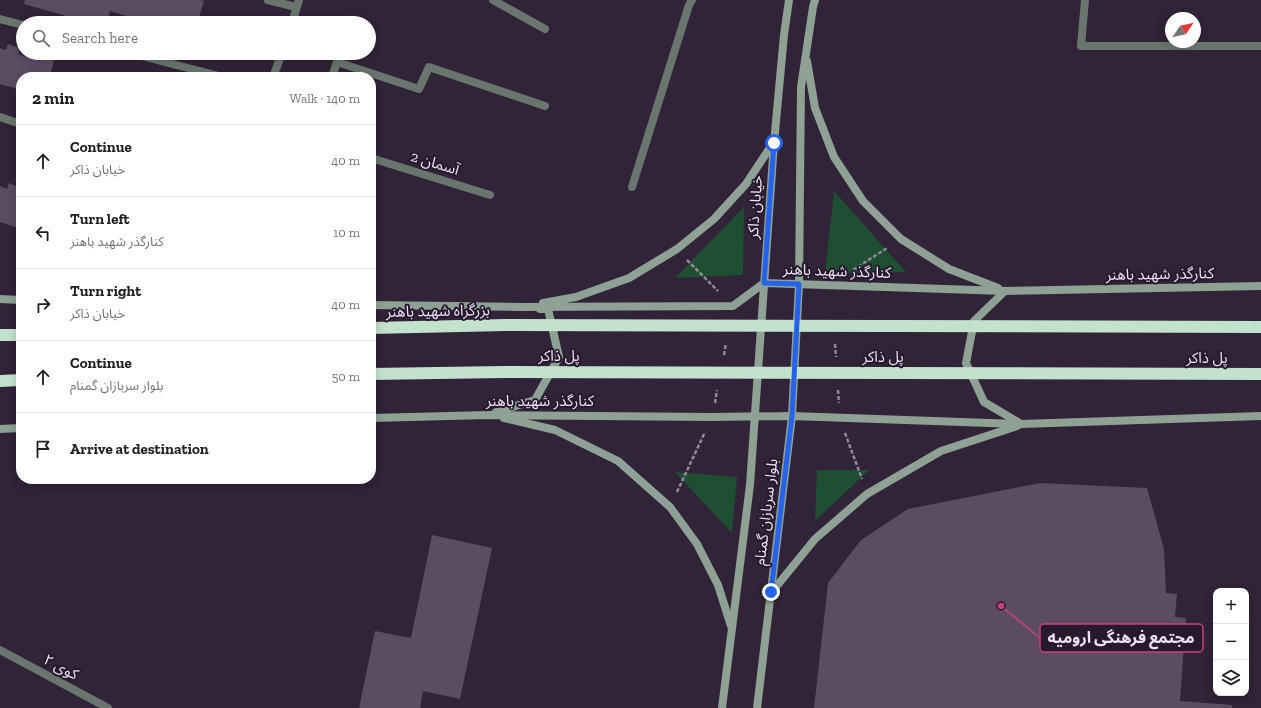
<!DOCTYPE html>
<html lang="en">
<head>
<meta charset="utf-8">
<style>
  body { margin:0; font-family:"Zilla Slab","Noto Sans Arabic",serif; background:#f6f6f6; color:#202124 }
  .controls { position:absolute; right:12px; bottom:12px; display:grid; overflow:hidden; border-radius:8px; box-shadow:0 2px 10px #0003 }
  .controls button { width:36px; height:36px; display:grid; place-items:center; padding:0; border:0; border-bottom:1px solid #e0e0e0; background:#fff; color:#202124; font:20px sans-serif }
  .compass { position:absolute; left:1165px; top:12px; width:36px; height:36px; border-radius:50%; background:#fff; box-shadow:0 2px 10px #0003; rotate:56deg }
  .stop { position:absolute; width:12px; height:12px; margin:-9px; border:3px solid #2563eb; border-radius:50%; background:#fff }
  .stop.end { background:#2563eb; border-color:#fff; box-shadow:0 1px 4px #0008 }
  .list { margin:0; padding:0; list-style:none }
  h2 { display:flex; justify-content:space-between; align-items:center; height:52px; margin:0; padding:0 16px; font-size:17px }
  h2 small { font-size:13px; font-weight:400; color:#757577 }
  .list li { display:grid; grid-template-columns:26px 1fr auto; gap:12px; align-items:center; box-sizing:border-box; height:72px; padding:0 16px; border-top:1px solid #e0e0e0 }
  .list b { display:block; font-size:15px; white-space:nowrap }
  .list p { margin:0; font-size:13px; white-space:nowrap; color:#757577 }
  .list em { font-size:13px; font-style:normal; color:#757577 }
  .icon { flex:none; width:22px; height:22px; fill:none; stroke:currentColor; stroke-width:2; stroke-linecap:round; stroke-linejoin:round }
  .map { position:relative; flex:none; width:1261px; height:708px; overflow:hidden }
  .search { position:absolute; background:#fff; box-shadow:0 2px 10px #0003; left:16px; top:16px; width:360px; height:44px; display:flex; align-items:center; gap:10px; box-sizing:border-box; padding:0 14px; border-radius:22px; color:#757577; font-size:15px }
  .panel { position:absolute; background:#fff; box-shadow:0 2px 10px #0003; left:16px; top:72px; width:360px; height:412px; border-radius:16px }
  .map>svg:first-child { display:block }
</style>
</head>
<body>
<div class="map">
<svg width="1261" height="708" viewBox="0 0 1261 708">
  <rect width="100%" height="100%" fill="#312338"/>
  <g fill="#1f4f33">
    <polygon points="834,191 906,272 825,274"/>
    <polygon points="744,207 743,275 675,278"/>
    <polygon points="817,470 869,470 815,521"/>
    <polygon points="675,472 737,477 732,533"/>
  </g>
  <g fill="#5b4c64">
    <polygon points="25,0 200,0 204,1 197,23 148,23 110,11 107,23 91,23 24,4"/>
    <polygon points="8,44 20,48 18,54 27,57 28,53 54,60 50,77 21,77 21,90 0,84 0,48 6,50"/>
    <polygon points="9,183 21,188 19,194 21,194 21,229 0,222 0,186 7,189"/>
    <polygon points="1040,483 1147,488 1164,549 1166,593 1177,594 1175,617 1186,618 1180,701 1232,705 1232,708 814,708 828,583 861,540 908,509"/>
    <polygon points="432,535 492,548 460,699 423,691 420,708 359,708 375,631 411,638"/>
  </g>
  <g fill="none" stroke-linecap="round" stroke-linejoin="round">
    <g stroke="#938899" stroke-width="2.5" stroke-dasharray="4 2" stroke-linecap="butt">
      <polyline points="687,260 718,291"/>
      <polyline points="853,270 887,248"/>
      <polyline points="835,344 836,357"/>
      <polyline points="724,355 726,343"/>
      <polyline points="838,390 839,403"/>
      <polyline points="715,403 717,390"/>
      <polyline points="845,433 862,479"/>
      <polyline points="677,492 705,432"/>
    </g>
    <g stroke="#6a766d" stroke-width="8">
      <polyline points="268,0 296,7"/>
      <polyline points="493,0 545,29"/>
      <polyline points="1085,0 1081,46 1261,46"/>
      <polyline points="0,19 23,25"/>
      <polyline points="292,23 299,0"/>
      <polyline points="130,53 223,77"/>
      <polyline points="273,77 282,53"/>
      <polyline points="332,77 337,62 419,89 429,67 545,106"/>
      <polyline points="0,117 21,124"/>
      <polyline points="371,158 490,195"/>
      <polyline points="632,187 689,5 692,0"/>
      <polyline points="0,650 108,708"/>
    </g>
    <g stroke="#8ea194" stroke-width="8">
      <polyline points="807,61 815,108 834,157 863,201 901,239 949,269 998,288"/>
      <polyline points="1005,291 974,321 966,363 984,402 1021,424"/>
      <polyline points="0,299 21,300"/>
      <polyline points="543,303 576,297 629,278 677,249 714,219 746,184 773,143"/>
      <polyline points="371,305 520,307 733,306 764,283 1005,291 1261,286"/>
      <polyline points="496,412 535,400 559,357 548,309 540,309"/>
      <polyline points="371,418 488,415 712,417 792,416 1021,424 1261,416"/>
      <polyline points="504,418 555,430 618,461 670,507 697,544 718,585 731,626"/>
      <polyline points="0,429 21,428"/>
      <polyline points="771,593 815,539 867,494 941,451 1017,426"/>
      <polyline points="722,708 750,485 774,143 784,35 789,0"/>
      <polyline points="757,708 792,416 799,284 801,87 813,7 815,0"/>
    </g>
    <g stroke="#c3e2cd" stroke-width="12">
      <polyline points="371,328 506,325"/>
      <polyline points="0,335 21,335"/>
      <polyline points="371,374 505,372"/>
      <polyline points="0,381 21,380"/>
    </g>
    <g stroke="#c3e2cd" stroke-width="12">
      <polyline points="506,325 1261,327"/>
      <polyline points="505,372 1261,374"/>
    </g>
  </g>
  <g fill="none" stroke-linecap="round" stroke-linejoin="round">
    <polyline stroke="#2563eb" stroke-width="5" points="771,592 792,416 799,284 764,283 774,143"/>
  </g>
  <g text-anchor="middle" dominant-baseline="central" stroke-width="4" stroke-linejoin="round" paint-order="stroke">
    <g font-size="15" fill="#ebe2f0" stroke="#27192e">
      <text transform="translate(435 163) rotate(17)">آسمان 2</text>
      <text transform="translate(755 207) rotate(-86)">خیابان ذاکر</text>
      <text transform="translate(837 271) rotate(2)">کنارگذر شهید باهنر</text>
      <text transform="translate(1160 274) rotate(-1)">کنارگذر شهید باهنر</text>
      <text transform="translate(438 311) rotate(-1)">بزرگراه شهید باهنر</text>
      <text x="559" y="356">پل ذاکر</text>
      <text x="883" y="357">پل ذاکر</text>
      <text x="1207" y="358">پل ذاکر</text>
      <text x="540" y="401">کنارگذر شهید باهنر</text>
      <text transform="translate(766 512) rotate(-83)">بلوار سربازان گمنام</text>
      <text transform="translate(61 667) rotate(28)">کوی ۲</text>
    </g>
  </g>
  <path fill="none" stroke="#ca4079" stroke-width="1.5" d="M1001 606L1040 638"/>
  <circle fill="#ca4079" stroke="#27192e" stroke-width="1.5" cx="1001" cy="606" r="4"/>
  <rect fill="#27192e" stroke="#ca4079" stroke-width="1.5" x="1040" y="624" width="163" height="28" rx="4"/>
  <g font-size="16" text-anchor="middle" font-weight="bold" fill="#ebe2f0">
    <text x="1121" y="643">مجتمع فرهنگی ارومیه</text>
  </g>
</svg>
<div class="controls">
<button>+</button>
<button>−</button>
<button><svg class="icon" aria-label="layers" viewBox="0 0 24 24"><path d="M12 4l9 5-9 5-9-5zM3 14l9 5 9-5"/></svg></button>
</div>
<svg class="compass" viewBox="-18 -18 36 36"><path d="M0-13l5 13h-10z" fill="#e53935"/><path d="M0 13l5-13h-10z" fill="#757577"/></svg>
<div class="stop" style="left:774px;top:143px"></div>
<div class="stop end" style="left:771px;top:592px"></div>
<div class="search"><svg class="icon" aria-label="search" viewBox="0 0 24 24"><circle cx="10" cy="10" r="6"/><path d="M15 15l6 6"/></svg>Search here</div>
<section class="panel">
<h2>2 min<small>Walk · 140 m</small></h2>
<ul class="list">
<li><svg class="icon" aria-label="ahead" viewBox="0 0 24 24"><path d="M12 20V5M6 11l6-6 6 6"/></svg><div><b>Continue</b><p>خیابان ذاکر</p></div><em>40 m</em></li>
<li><svg class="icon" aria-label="left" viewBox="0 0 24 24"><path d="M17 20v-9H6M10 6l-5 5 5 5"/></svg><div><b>Turn left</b><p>کنارگذر شهید باهنر</p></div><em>10 m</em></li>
<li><svg class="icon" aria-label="right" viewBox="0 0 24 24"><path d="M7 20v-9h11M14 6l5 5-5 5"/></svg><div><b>Turn right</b><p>خیابان ذاکر</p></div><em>40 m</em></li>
<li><svg class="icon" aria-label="ahead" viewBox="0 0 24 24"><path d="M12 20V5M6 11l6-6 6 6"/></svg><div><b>Continue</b><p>بلوار سربازان گمنام</p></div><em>50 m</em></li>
<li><svg class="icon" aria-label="arrive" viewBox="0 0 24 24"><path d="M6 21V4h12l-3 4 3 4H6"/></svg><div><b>Arrive at destination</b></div></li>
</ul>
</section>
</div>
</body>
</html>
